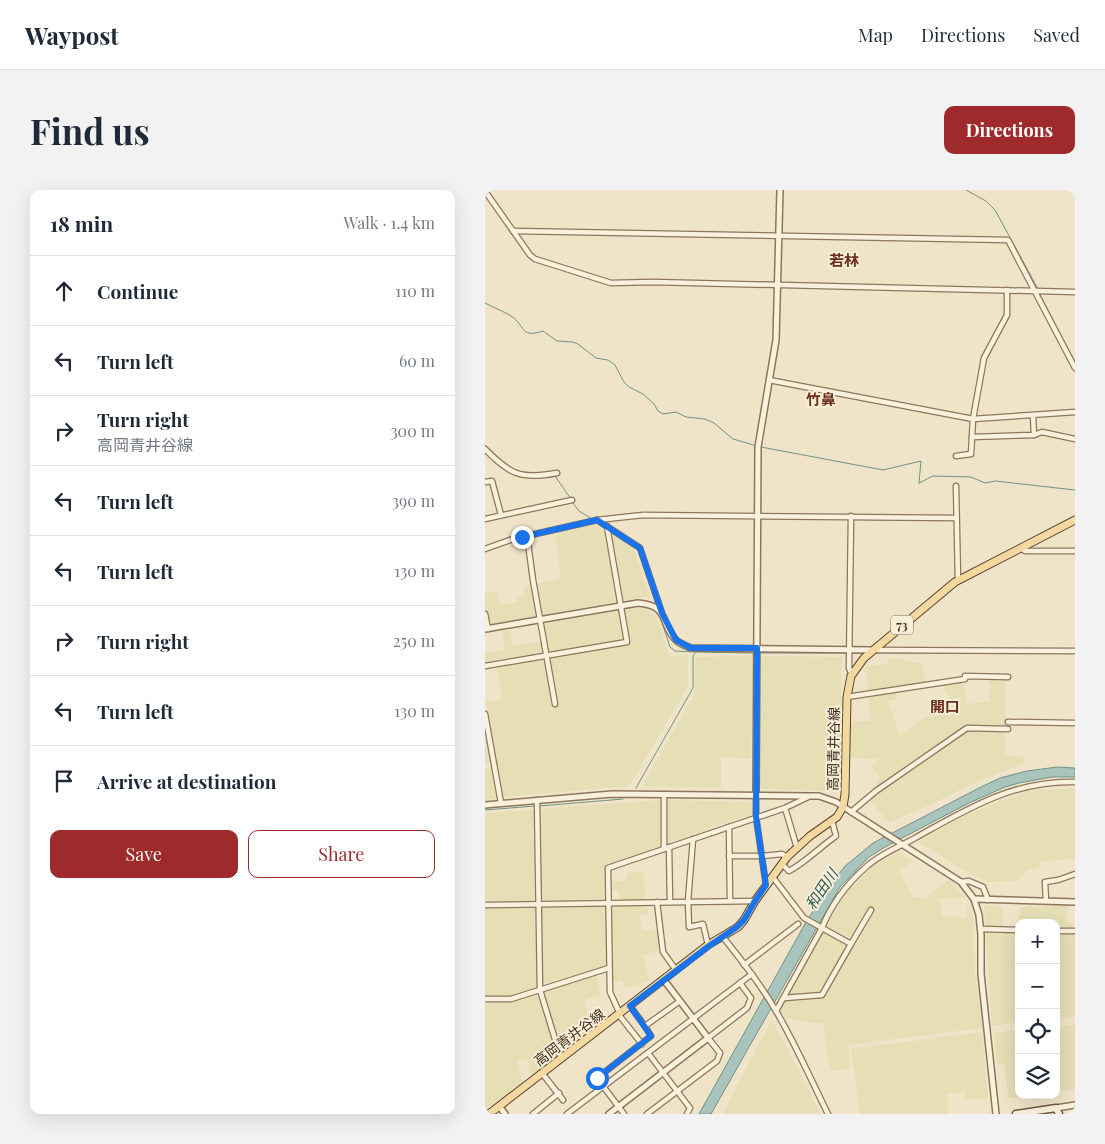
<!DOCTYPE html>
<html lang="en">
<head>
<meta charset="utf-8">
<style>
  body { margin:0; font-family:"Playfair Display","Noto Sans JP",serif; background:#f2f2f3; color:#1f2937 }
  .controls { position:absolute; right:15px; bottom:15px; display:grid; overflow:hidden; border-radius:10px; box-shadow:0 5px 20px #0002 }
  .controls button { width:45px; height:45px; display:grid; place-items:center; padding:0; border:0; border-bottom:1px solid #e0e1e3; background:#fff; color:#1f2937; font:25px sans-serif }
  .stop { position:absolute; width:15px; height:15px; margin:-11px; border:4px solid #1a73e8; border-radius:50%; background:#fff }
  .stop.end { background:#1a73e8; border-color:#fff; box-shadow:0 1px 5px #0008 }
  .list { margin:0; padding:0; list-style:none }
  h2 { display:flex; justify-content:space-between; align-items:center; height:65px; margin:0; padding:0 20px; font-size:21px }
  h2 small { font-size:16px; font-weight:400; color:#747a83 }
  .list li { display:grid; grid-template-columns:32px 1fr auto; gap:15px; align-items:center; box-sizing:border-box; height:70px; padding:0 20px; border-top:1px solid #e0e1e3 }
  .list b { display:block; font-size:19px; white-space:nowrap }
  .list p { margin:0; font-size:16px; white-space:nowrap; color:#747a83 }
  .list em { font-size:16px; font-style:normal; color:#747a83 }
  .actions { display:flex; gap:10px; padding:15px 20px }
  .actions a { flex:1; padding:11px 0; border:1px solid #9e2a2b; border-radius:10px; text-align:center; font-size:18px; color:#9e2a2b }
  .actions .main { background:#9e2a2b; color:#fff }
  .icon { flex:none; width:28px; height:28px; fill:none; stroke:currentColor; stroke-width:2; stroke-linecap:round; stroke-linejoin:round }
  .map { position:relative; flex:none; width:590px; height:924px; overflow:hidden; border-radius:10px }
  header { display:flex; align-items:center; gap:30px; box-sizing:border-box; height:70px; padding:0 25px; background:#fff; border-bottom:1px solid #e0e1e3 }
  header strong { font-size:24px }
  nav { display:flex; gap:28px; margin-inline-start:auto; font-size:18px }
  .intro { display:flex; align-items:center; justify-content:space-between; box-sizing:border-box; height:120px; padding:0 30px }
  h1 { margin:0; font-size:35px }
  .button { padding:12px 22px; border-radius:10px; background:#9e2a2b; color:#fff; font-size:18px; font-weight:700 }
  main { display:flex; gap:30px; padding:0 30px }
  aside { flex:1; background:#fff; border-radius:10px; box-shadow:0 5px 20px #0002 }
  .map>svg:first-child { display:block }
</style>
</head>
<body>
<header>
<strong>Waypost</strong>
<nav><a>Map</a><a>Directions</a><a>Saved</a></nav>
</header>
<div class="intro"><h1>Find us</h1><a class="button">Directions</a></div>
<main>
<aside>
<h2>18 min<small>Walk · 1.4 km</small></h2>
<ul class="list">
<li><svg class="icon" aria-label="ahead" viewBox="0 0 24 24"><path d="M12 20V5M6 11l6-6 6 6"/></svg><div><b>Continue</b></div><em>110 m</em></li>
<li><svg class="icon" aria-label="left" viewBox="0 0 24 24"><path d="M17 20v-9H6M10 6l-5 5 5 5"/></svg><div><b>Turn left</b></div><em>60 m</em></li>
<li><svg class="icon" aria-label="right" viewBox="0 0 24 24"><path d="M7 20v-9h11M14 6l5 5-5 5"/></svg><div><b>Turn right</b><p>高岡青井谷線</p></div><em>300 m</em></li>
<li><svg class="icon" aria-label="left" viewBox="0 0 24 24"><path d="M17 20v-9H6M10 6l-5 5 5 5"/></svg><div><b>Turn left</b></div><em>390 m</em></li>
<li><svg class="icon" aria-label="left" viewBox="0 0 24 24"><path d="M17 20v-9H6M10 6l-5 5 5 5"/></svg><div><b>Turn left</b></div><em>130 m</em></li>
<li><svg class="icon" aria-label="right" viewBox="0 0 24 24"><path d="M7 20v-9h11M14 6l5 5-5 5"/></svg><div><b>Turn right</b></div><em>250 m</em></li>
<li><svg class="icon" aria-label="left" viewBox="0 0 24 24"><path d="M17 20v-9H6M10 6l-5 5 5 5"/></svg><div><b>Turn left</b></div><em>130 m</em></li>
<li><svg class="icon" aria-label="arrive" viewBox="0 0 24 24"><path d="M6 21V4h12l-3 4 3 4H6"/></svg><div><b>Arrive at destination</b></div></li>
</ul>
<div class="actions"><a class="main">Save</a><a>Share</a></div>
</aside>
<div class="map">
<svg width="590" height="924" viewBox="0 0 590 924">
  <rect width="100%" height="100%" fill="#f0e4c8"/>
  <g fill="#e6deb5">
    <polygon points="108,334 148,357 165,406 0,435 0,403 12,402 15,415 33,412 32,406 36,407 36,404 40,404 39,396 69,390 76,386 70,345"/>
    <polygon points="145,418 159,418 172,427 184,466 203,465 203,497 144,596 18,607 1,512 18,510 11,472 0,473 0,463 20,460 17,441 25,440 27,456 62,451 59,434"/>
    <polygon points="268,466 266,569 236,567 236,598 157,596 209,505 210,467"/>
    <polygon points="275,466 357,467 356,502 357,597 340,601 277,599 275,597"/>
    <polygon points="405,468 415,468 423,472 437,473 440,493 411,497 412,509 403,511 415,546 435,530 468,516 458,495 478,493 482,514 505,511 505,490 520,491 520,565 538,567 539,573 485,595 445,615 403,633 385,608 394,602 391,596 395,587 387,577 393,569 364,568 364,531 386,531 381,476 401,474"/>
    <polygon points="0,537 6,573 0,574"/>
    <polygon points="7,576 13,609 0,610 0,578"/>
    <polygon points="590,598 590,668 554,672 554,678 543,680 532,691 502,692 480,681 433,652 476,627 516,611 544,601"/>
    <polygon points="176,610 176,656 120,675 120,709 60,710 56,708 54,619"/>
    <polygon points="182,610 268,612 269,623 182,653"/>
    <polygon points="49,620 50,711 0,711 0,623"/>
    <polygon points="414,662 428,671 414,680 428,707 440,708 463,690 481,708 455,708 457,726 482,728 482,716 486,717 488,731 490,785 497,838 363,855 365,879 345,881 338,833 327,833 300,828 295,819 359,705 390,675"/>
    <polygon points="158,682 163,724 155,725 157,740 173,740 176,760 158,765 164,791 140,798 137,790 126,793 125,715 134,715 134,700 126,700 125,691 142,691 142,683"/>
    <polygon points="501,715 517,717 519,741 534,741 534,832 507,836 499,717"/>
    <polygon points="583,715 581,731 588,733 588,744 590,744 590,826 571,828 571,733 534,733 535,717"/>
    <polygon points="121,716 121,776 57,794 56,718"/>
    <polygon points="50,718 52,797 25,806 0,805 0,719"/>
    <polygon points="111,785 116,805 99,810 107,839 79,861 76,860 58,802"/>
    <polygon points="54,803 72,866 46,886 42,868 32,871 38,893 0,921 0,811 27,812"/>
    <polygon points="287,829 336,924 238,924"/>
    <polygon points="590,835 590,899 571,902 571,837"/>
    <polygon points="534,840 534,905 545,905 524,908 519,873 512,875 509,843"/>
    <polygon points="497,842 503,908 481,909 480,902 462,904 464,924 375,924 366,859"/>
  </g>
  <polygon fill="#a9c4bc" stroke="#6f938a" points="572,577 590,578 590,587 567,587 534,593 520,597 484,613 400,657 384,667 355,697 226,924 214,924 321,732 343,698 360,676 388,653 496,597 515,588 542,581"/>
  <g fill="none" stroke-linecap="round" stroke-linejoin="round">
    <g stroke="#6f938a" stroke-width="1">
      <polyline points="481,0 501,11 510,20 553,99"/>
      <polyline points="554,103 587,168"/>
      <path d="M0 113C9 118 21 122 29 128 40 138 37 148 58 141L72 151 88 152 93 154 111 168 123 170 130 175 139 192 144 197 158 204 169 214 173 221 178 224 191 222 201 227 220 229 229 233 248 249 272 256"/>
      <polyline points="0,255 8,264"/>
      <polyline points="276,257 398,280 436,271 434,293"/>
      <polyline points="36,282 62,283"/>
      <polyline points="70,286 86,309"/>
      <polyline points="434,293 448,286 486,287 500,293 510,291 590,300"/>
      <polyline points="88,313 94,321 107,329"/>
      <polyline points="154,361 169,408"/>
      <polyline points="176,429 185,457 190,461 210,462"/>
      <polyline points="273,463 362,463"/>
      <polyline points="366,463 379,463"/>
      <polyline points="391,463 544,463"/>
      <polyline points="151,598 208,498 208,466 211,462 269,463"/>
      <polyline points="54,616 138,609"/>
      <polyline points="0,620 50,616"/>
    </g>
    <g stroke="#8d765c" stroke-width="7">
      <g id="minor">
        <polyline points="0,1 45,65 50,69 126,93 168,92 590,102"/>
        <polyline points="28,41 523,50 590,178"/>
        <polyline points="284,190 488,229 590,222"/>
        <polyline points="548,226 549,245"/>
        <polyline points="487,247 549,245 557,242 590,249"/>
        <path d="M0 259C25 284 35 290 72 283"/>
        <polyline points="471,266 486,264 488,229 499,168 522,125 522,100"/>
        <polyline points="0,292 7,291 16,325"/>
        <polyline points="471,296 473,390"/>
        <polyline points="366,326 364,478 367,485"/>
        <polyline points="0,329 87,310"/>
        <polyline points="112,330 155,358 177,423"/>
        <polyline points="42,346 48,390 70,514"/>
        <polyline points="536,358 540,361 590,361"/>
        <polyline points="0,359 28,349 112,330 158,325 471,328"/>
        <polyline points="0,424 3,439"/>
        <polyline points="389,460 590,461"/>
        <polyline points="0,476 142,452 122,336"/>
        <polyline points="362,507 480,489 480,486 523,487"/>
        <polyline points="0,524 16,613"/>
        <polyline points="523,532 590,533"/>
        <polyline points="179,604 179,659"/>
        <polyline points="271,605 271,627 281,695"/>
        <polyline points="52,610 55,800 76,869"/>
        <polyline points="300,618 312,658"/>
        <polyline points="366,622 391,601 482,538 523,539"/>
        <polyline points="244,637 245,711"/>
        <polyline points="208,649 203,711 204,737 218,734 223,755"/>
        <polyline points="184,657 185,712"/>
        <polyline points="244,666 277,666 297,664 302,667"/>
        <path d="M297 674 304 681C321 672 335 657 351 646L347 631"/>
        <polyline points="287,686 319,728 366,754 337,805 299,808"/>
        <polyline points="476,692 484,691 498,697 503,710"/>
        <polyline points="561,711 560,692 573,690 590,684"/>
        <polyline points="172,712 178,762 191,780"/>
        <polyline points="0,715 270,711"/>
        <polyline points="497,739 534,740"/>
        <polyline points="571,741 590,741"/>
        <path d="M238 747C257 771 276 795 291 821 311 855 326 890 343 924"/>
        <polyline points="366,754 386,720"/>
        <polyline points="259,775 313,734"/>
        <polyline points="0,809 26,809 124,778"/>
        <polyline points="145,816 160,836 195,811"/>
        <path d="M291 821 337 738C346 715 362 694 381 677 395 664 414 657 430 648 482 619 529 590 590 592"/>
        <polyline points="135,824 125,802 123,678 300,618 323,607"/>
        <polyline points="134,825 157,854"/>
        <polyline points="163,863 205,918 202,924"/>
        <polyline points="57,883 78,910"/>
        <polyline points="48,924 74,903"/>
        <polyline points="82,924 267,784"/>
        <polyline points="139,924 112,888 166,846 160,836"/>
        <polyline points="162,924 232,871 235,863 223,848 262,818 266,808 255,793"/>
      </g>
    </g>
    <g stroke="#8d765c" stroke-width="8">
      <g id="tertiary">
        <path d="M0 439 153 413C186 416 174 433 191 450 195 454 201 456 206 458L387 460"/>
        <polyline points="271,605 273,257 291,150 295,0"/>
        <polyline points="0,615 127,604 325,606 334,606 351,612 476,692 489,709 494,725 496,745 496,784 511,924"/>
        <polyline points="489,709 590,712"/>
        <polyline points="14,916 20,924"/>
        <polyline points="571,918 590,915"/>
        <polyline points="124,924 223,848 179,790"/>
      </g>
    </g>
    <g stroke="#6f573f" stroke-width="9">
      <polyline id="secondary" points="531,924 571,918 574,924"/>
    </g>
    <g stroke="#5b4430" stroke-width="9">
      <polyline id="primary" points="4,924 223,755 253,737 259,730 270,711 302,667 325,646 352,627 358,617 360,604 362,507 366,486 379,468 470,392 590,330"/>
    </g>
    <use href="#minor" stroke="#faf1dc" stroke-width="4.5"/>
    <use href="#tertiary" stroke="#faf1dc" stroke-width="5"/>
    <use href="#secondary" stroke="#faf1dc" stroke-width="6"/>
    <use href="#primary" stroke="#f3d9a0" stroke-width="7"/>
  </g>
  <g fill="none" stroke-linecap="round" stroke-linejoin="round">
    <polyline stroke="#1a73e8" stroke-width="6" points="37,347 112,330 155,358 177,423 191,450 206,458 272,458 271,627 281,695 270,711 259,730 252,737 224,756 145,816 166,846 112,888"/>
  </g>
  <g text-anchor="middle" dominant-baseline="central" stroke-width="4" stroke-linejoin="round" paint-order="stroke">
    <rect fill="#f7eed8" stroke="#756857" stroke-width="1" x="406" y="425.5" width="22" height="19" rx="4"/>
    <g font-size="12" font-weight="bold" fill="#3d2e20">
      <text x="417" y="435">73</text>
    </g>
    <g font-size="14" fill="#3d2e20" stroke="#f7eed8">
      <text transform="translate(348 559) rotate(-89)">高岡青井谷線</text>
      <text transform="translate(84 847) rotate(-37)">高岡青井谷線</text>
    </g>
    <g font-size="15" font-weight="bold" fill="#6b2e1e" stroke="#f7eed8">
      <text x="359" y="70">若林</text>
      <text x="336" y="209">竹鼻</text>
      <text x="460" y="516">開口</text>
    </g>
    <g font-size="15" font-style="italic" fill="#2f5d5a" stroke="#f7eed8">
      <text transform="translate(336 699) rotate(-56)">和田川</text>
    </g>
  </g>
</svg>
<div class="controls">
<button>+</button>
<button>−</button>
<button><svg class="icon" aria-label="locate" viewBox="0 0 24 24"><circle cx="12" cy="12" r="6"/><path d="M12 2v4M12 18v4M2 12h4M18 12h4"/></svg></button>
<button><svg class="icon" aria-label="layers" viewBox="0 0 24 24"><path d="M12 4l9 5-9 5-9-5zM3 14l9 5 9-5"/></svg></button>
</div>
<div class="stop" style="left:112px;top:888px"></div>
<div class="stop end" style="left:37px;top:347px"></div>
</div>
</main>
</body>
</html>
